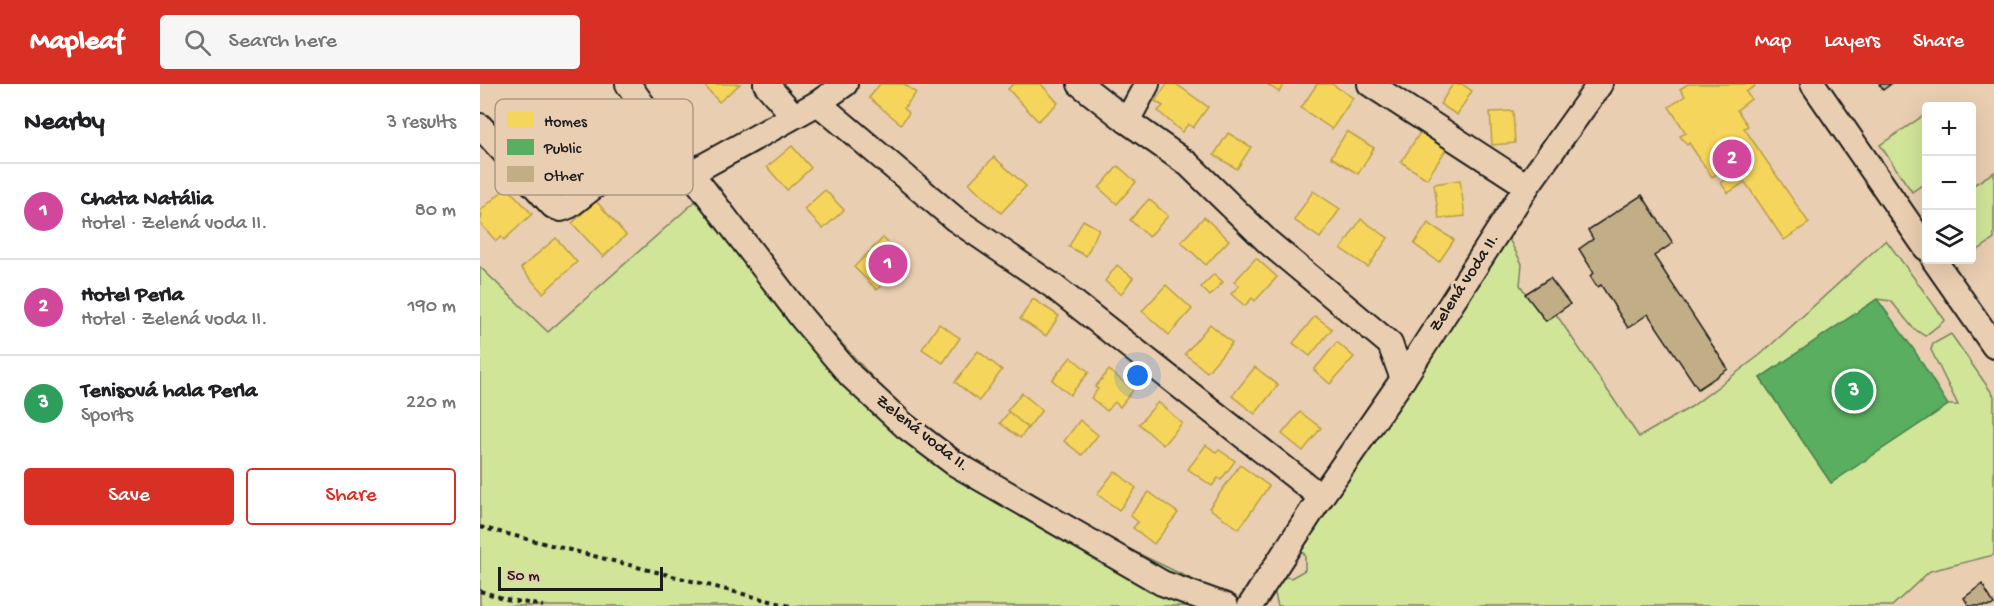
<!DOCTYPE html>
<html lang="en">
<head>
<meta charset="utf-8">
<style>
  body { margin:0; font-family:"Gochi Hand",sans-serif; background:#f6f6f6; color:#202124 }
  .controls { position:absolute; right:18px; top:18px; display:grid; overflow:hidden; border-radius:6px; box-shadow:0 6px 24px #0002 }
  .controls button { width:54px; height:54px; display:grid; place-items:center; padding:0; border:0; border-bottom:2px solid #e0e0e0; background:#fff; color:#202124; font:30px sans-serif }
  .scale { position:absolute; left:18px; bottom:15px; width:165px; box-sizing:border-box; padding-left:6px; border:3px solid #1c1c1c; border-top:0; font-size:16px; line-height:21px; white-space:nowrap; color:#1c1c1c; -webkit-text-stroke:4px #eaceb1; paint-order:stroke }
  .you { position:absolute; left:658px; top:292px; width:21px; height:21px; margin:-15px; border:4px solid #fff; border-radius:50%; background:#1a73e8; box-shadow:0 0 0 9px #1a73e833 }
  .badge { display:grid; place-items:center; width:39px; height:39px; border-radius:50%; background:#d93025; color:#fff; font-size:20px; font-weight:700 }
  .pin { position:absolute; translate:-50% -50%; border:3px solid #fff; box-shadow:0 2px 6px #0006 }
  .list { margin:0; padding:0; list-style:none }
  h2 { display:flex; justify-content:space-between; align-items:center; height:78px; margin:0; padding:0 24px; font-size:26px }
  h2 small { font-size:20px; font-weight:400; color:#757577 }
  .list li { display:grid; grid-template-columns:39px 1fr auto; gap:18px; align-items:center; box-sizing:border-box; height:96px; padding:0 24px; border-top:2px solid #e0e0e0 }
  .list b { display:block; font-size:22px; white-space:nowrap }
  .list p { margin:0; font-size:20px; white-space:nowrap; color:#757577 }
  .list em { font-size:20px; font-style:normal; color:#757577 }
  .actions { display:flex; gap:12px; padding:18px 24px }
  .actions a { flex:1; padding:14px 0; border:2px solid #d93025; border-radius:6px; text-align:center; font-size:21px; color:#d93025 }
  .actions .main { background:#d93025; color:#fff }
  .icon { flex:none; width:33px; height:33px; fill:none; stroke:currentColor; stroke-width:2; stroke-linecap:round; stroke-linejoin:round }
  .map { position:relative; flex:none; width:1514px; height:522px; overflow:hidden }
  header { display:flex; align-items:center; gap:36px; box-sizing:border-box; height:84px; padding:0 30px; background:#d93025; color:#fff }
  header strong { font-size:28px }
  nav { display:flex; gap:33px; margin-inline-start:auto; font-size:21px }
  .search { width:420px; height:54px; background:#f6f6f6; display:flex; align-items:center; gap:15px; box-sizing:border-box; padding:0 21px; border-radius:6px; color:#757577; font-size:22px }
  main { display:flex }
  aside { flex:1; background:#fff }
  .map>svg:first-child { display:block }
</style>
</head>
<body>
<header>
<strong>Mapleaf</strong>
<div class="search"><svg class="icon" aria-label="search" viewBox="0 0 24 24"><circle cx="10" cy="10" r="6"/><path d="M15 15l6 6"/></svg>Search here</div>
<nav><a>Map</a><a>Layers</a><a>Share</a></nav>
</header>
<main>
<aside>
<h2>Nearby<small>3 results</small></h2>
<ul class="list">
<li><span class="badge" style="background:#d1479c">1</span><div><b>Chata Natália</b><p>Hotel · Zelená voda II.</p></div><em>80 m</em></li>
<li><span class="badge" style="background:#d1479c">2</span><div><b>Hotel Perla</b><p>Hotel · Zelená voda II.</p></div><em>190 m</em></li>
<li><span class="badge" style="background:#2e9e5b">3</span><div><b>Tenisová hala Perla</b><p>Sports</p></div><em>220 m</em></li>
</ul>
<div class="actions"><a class="main">Save</a><a>Share</a></div>
</aside>
<div class="map">
<svg width="1514" height="522" viewBox="0 0 1514 522">
  <rect width="100%" height="100%" fill="#eaceb1"/>
  <filter id="ink" filterUnits="userSpaceOnUse"><feTurbulence type="fractalNoise" baseFrequency=".0167" numOctaves="2"/><feDisplacementMap in="SourceGraphic" scale="12" xChannelSelector="R" yChannelSelector="G"/><feConvolveMatrix kernelMatrix="1 2 1 2 8 2 1 2 1" color-interpolation-filters="sRGB"/></filter>
  <g filter="url(#ink)">
    <g fill="#d1e599" stroke="#76805a" stroke-width="1.5">
      <polygon points="1446,30 1446,98 1432,108 1400,61"/>
      <polygon points="1514,88 1514,155 1495,168 1492,162 1492,102"/>
      <polygon points="236,99 305,196 435,341 587,435 761,519 748,522 0,522 0,183 68,248"/>
      <polygon points="1029,155 1042,180 1040,201 1065,237 1076,230 1159,353 1211,323 1280,271 1406,156 1465,236 1445,252 1433,244 1411,217 1397,215 1280,294 1351,399 1468,321 1478,321 1451,266 1453,260 1471,250 1514,312 1514,471 1450,487 1412,522 798,522 793,502 802,492 811,494 825,486 825,471 818,463 906,341 948,267 1005,183"/>
    </g>
    <g fill="#f6d55c" stroke="#b59e49" stroke-width="1.5">
      <polygon points="223,0 260,0 239,18"/>
      <polygon points="400,0 424,0 436,9 424,24 429,29 421,40 389,14"/>
      <polygon points="533,0 561,0 578,19 558,37 528,5"/>
      <polygon points="687,0 696,0 728,23 713,44 708,40 702,48 678,27 683,22 675,17"/>
      <polygon points="787,0 805,0 799,8"/>
      <polygon points="837,0 852,0 873,14 852,45 821,24"/>
      <polygon points="973,0 982,0 992,7 977,31 960,20"/>
      <polygon points="1208,0 1274,0 1275,2 1266,8 1271,15 1257,26 1268,42 1264,44 1329,139 1304,156 1265,98 1248,109 1241,99 1245,96 1240,88 1232,93 1209,59 1207,61 1200,52 1206,49 1189,23 1205,12 1200,5"/>
      <polygon points="1033,27 1035,59 1012,61 1010,28"/>
      <polygon points="867,47 894,64 878,90 851,73"/>
      <polygon points="941,47 967,64 947,95 921,78"/>
      <polygon points="748,49 771,63 757,85 734,71"/>
      <polygon points="312,62 331,84 307,106 287,83"/>
      <polygon points="514,73 546,102 521,129 489,99"/>
      <polygon points="638,82 656,98 637,120 619,104"/>
      <polygon points="980,96 985,132 959,135 954,100"/>
      <polygon points="27,103 52,130 24,156 21,153 16,157 0,139 2,131 0,127"/>
      <polygon points="345,106 364,126 343,145 324,125"/>
      <polygon points="833,107 860,125 840,154 814,136"/>
      <polygon points="669,115 688,132 669,153 650,136"/>
      <polygon points="116,117 146,151 123,173 92,139"/>
      <polygon points="724,133 749,156 726,181 701,158"/>
      <polygon points="881,135 908,154 888,183 861,165"/>
      <polygon points="603,136 619,145 606,172 589,163"/>
      <polygon points="948,139 974,156 959,178 934,160"/>
      <polygon points="76,154 97,178 63,209 41,184"/>
      <polygon points="403,154 427,177 397,206 374,183"/>
      <polygon points="776,174 797,193 775,217 772,214 765,222 751,210 759,202 754,198"/>
      <polygon points="637,181 653,194 641,210 625,197"/>
      <polygon points="734,190 743,198 730,212 721,203"/>
      <polygon points="686,201 712,225 689,251 662,227"/>
      <polygon points="553,215 579,232 566,252 540,235"/>
      <polygon points="835,232 852,245 830,272 813,259"/>
      <polygon points="459,240 480,254 463,279 442,265"/>
      <polygon points="730,240 752,259 727,288 705,270"/>
      <polygon points="857,258 874,273 850,300 834,286"/>
      <polygon points="498,267 522,286 499,317 475,298"/>
      <polygon points="591,273 609,288 590,311 572,296"/>
      <polygon points="775,283 798,301 775,330 752,312"/>
      <polygon points="629,286 653,306 640,323 635,318 627,327 611,314 618,305 615,303"/>
      <polygon points="542,309 562,326 548,344 527,327"/>
      <polygon points="678,318 702,339 683,361 659,340"/>
      <polygon points="529,328 548,344 540,354 520,339"/>
      <polygon points="820,328 841,344 823,367 802,350"/>
      <polygon points="600,336 618,351 602,371 584,357"/>
      <polygon points="726,361 736,368 739,366 755,377 741,396 738,394 732,402 708,385"/>
      <polygon points="760,381 789,402 759,445 729,424"/>
      <polygon points="635,387 656,404 639,426 617,410"/>
      <polygon points="669,408 698,429 674,460 653,444 658,438 650,431"/>
    </g>
    <polygon fill="#5aae61" stroke="#47824c" stroke-width="1.5" points="1397,215 1434,266 1468,321 1351,399 1280,294"/>
    <g fill="#c2ae86" stroke="#1c1c1c" stroke-width="1.5">
      <polygon points="1399,0 1411,0 1403,6"/>
      <polygon points="1162,111 1193,159 1174,172 1248,285 1218,305 1168,230 1148,244 1121,201 1117,203 1110,192 1114,189 1099,165 1113,155 1108,146"/>
      <polygon points="1070,194 1090,220 1066,237 1045,210"/>
      <polygon points="1502,500 1514,520 1511,522 1489,522 1484,514"/>
    </g>
    <g fill="none" stroke-linecap="round" stroke-linejoin="round">
      <g stroke="#1c1c1c" stroke-width="28">
        <g id="minor">
          <polyline points="148,0 211,89 322,234 371,292 425,342 474,379 682,499 746,522"/>
          <polyline points="286,0 313,31"/>
          <polyline points="600,0 647,37 708,80 788,158 910,260 923,295"/>
          <polyline points="890,0 1047,102"/>
          <polyline points="1333,0 1446,164"/>
          <polyline points="338,19 475,135 573,202 841,413"/>
          <polyline points="647,37 667,0"/>
          <polyline points="0,42 73,122 81,125 89,122 183,49"/>
          <polyline points="211,89 338,19 365,0"/>
          <polyline points="1454,176 1514,262"/>
          <polyline points="770,522 841,413 923,295 1047,102 1120,0"/>
        </g>
      </g>
      <g stroke="#1c1c1c" stroke-width="4" stroke-dasharray="4.5 4.5" stroke-linecap="butt">
        <polyline points="0,443 310,522"/>
        <polyline points="0,507 26,515 63,522"/>
      </g>
      <use href="#minor" stroke="#eaceb1" stroke-width="24"/>
    </g>
  </g>
  <g text-anchor="middle" dominant-baseline="central" stroke-width="6" stroke-linejoin="round" paint-order="stroke">
    <g font-size="18" fill="#1c1c1c" stroke="#eaceb1">
      <text transform="translate(985 199) rotate(-57)">Zelená voda II.</text>
      <text transform="translate(442 350) rotate(38)">Zelená voda II.</text>
    </g>
  </g>
  <rect x="15" y="15" width="198" height="96" rx="9" fill="#eaceb1" stroke="#ac9984" stroke-width="1.5"/>
  <rect x="27" y="28" width="27" height="16" fill="#f6d55c"/>
  <rect x="27" y="55" width="27" height="16" fill="#5aae61"/>
  <rect x="27" y="82" width="27" height="16" fill="#c2ae86"/>
  <g font-size="16" fill="#1c1c1c">
    <text x="64" y="42">Homes</text>
    <text x="64" y="69">Public</text>
    <text x="64" y="96">Other</text>
  </g>
</svg>
<div class="controls">
<button>+</button>
<button>−</button>
<button><svg class="icon" aria-label="layers" viewBox="0 0 24 24"><path d="M12 4l9 5-9 5-9-5zM3 14l9 5 9-5"/></svg></button>
</div>
<div class="scale">50 m</div>
<div class="you"></div>
<div class="pin badge" style="left:408px;top:180px;background:#d1479c">1</div>
<div class="pin badge" style="left:1252px;top:75px;background:#d1479c">2</div>
<div class="pin badge" style="left:1374px;top:307px;background:#2e9e5b">3</div>
</div>
</main>
</body>
</html>
